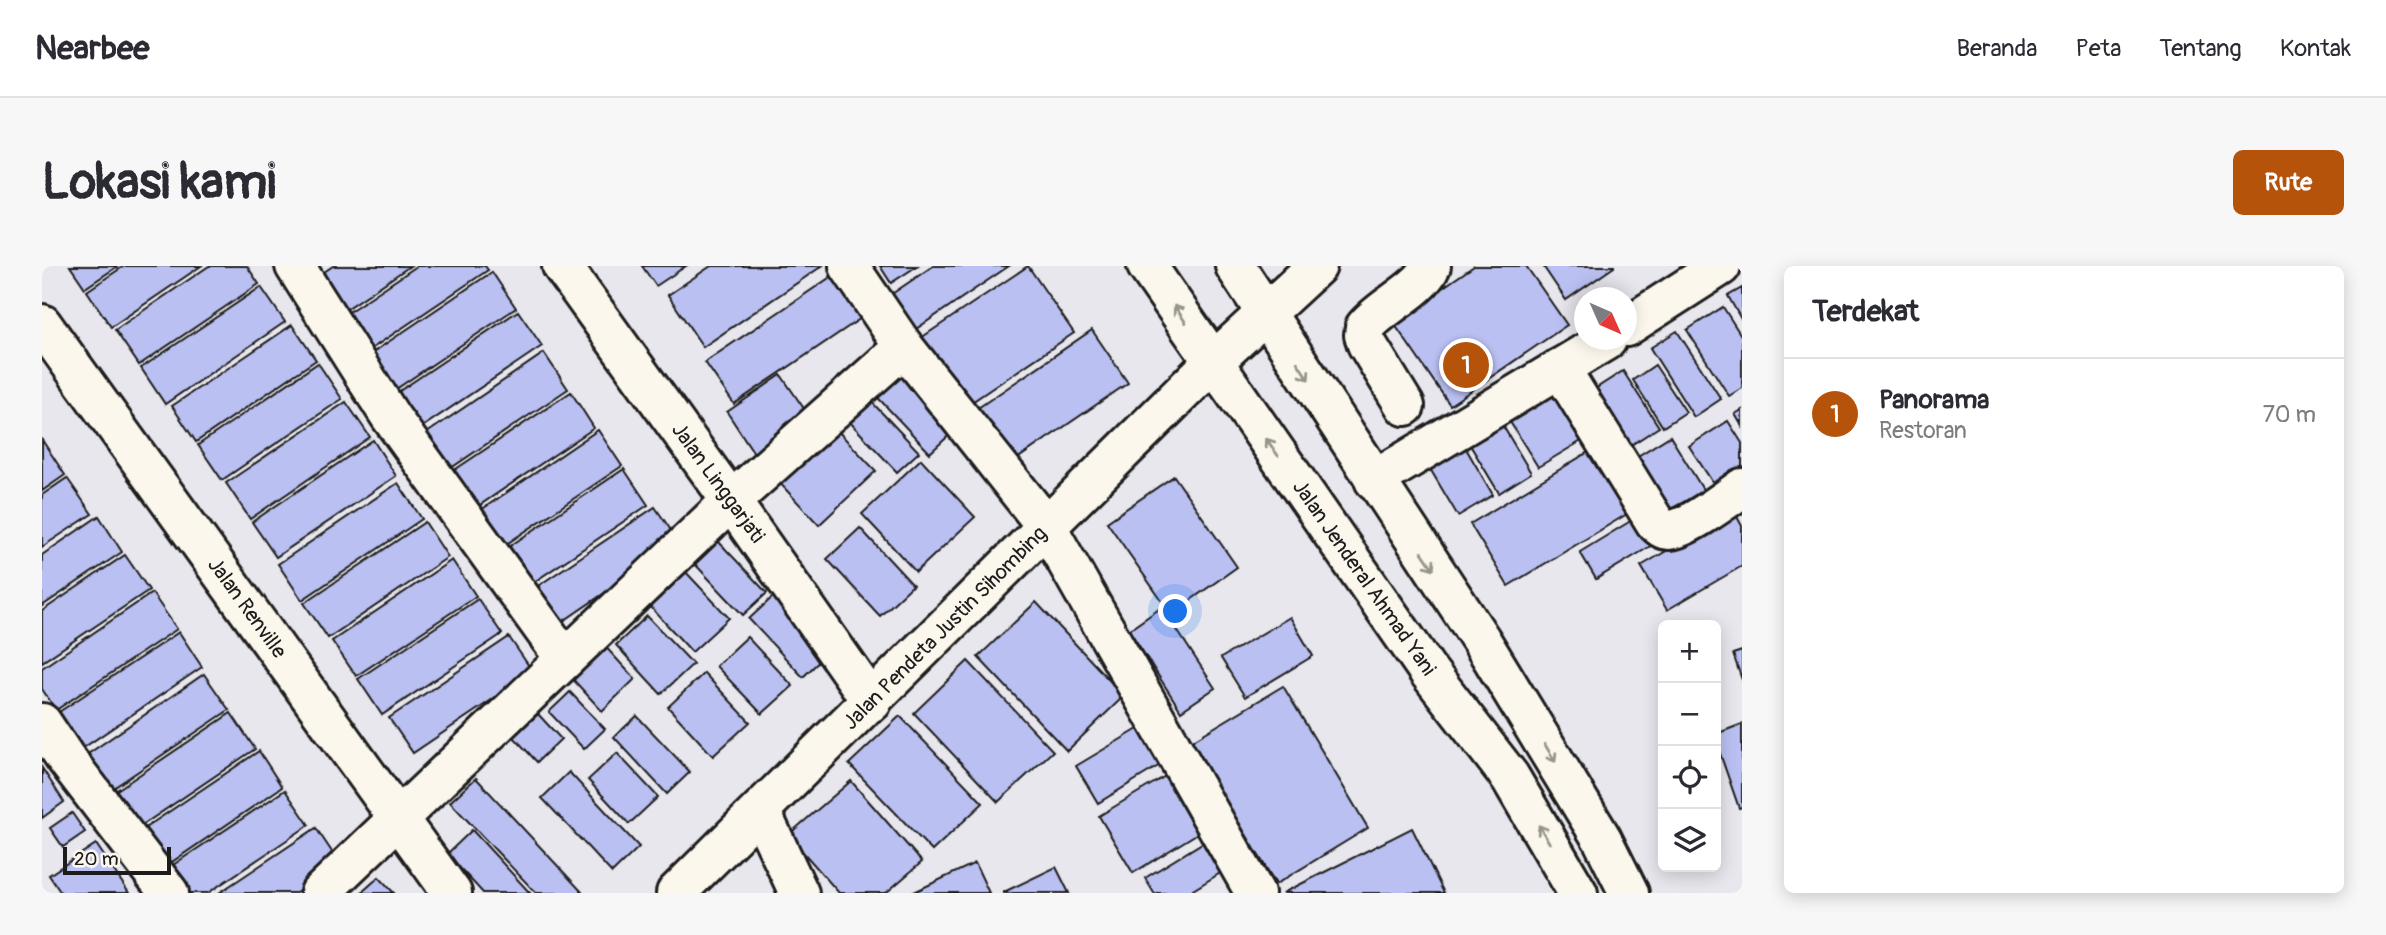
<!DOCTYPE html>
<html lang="id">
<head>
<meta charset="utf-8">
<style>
  body { margin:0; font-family:Pangolin,sans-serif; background:#f7f7f7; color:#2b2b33 }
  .controls { position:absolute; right:21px; bottom:21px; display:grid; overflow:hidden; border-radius:10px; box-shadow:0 4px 18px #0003 }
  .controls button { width:63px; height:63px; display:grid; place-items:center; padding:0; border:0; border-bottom:2px solid #e1e1e2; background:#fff; color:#2b2b33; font:35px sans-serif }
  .compass { position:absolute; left:1532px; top:21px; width:63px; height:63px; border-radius:50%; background:#fff; box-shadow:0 4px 18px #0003; rotate:135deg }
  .scale { position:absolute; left:21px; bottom:18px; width:108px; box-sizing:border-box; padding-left:7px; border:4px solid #1c1c1c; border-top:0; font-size:19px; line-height:24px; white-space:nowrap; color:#1c1c1c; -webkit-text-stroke:5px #fbf7ec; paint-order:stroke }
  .you { position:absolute; left:1134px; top:346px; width:24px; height:24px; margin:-18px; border:5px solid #fff; border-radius:50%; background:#1a73e8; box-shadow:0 0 0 10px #1a73e833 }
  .badge { display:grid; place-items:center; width:46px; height:46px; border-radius:50%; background:#b45309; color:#fff; font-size:23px; font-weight:700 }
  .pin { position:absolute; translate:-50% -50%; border:4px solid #fff; box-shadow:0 2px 7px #0006 }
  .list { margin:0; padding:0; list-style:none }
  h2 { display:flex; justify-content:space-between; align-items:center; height:91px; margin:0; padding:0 28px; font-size:30px }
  h2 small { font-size:23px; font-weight:400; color:#7c7c81 }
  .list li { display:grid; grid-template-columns:46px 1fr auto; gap:21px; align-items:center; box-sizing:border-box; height:112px; padding:0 28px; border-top:2px solid #e1e1e2 }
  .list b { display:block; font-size:26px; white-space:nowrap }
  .list p { margin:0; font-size:23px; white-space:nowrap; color:#7c7c81 }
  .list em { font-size:23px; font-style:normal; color:#7c7c81 }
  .icon { flex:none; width:38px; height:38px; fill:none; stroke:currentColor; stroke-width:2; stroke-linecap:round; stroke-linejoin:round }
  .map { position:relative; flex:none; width:1700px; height:627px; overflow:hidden; border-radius:10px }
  header { display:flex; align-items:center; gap:42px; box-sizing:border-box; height:98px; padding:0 35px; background:#fff; border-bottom:2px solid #e1e1e2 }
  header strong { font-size:33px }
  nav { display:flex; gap:38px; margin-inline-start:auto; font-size:24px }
  .intro { display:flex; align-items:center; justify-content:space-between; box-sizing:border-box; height:168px; padding:0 42px }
  h1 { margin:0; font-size:49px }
  .button { padding:18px 32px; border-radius:10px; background:#b45309; color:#fff; font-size:24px; font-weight:700 }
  main { display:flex; gap:42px; padding:0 42px }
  aside { flex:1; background:#fff; border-radius:10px; box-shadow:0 4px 18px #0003 }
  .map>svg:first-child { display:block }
</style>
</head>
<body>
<header>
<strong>Nearbee</strong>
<nav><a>Beranda</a><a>Peta</a><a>Tentang</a><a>Kontak</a></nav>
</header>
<div class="intro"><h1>Lokasi kami</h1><a class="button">Rute</a></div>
<main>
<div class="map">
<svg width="1700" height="627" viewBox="0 0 1700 627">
  <rect width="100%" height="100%" fill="#e8e7ee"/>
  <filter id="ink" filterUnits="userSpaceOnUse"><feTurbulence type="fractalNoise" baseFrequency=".0143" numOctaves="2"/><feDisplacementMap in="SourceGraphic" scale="14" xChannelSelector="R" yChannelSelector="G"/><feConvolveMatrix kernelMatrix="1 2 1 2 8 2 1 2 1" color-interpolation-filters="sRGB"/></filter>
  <g filter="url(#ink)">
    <g fill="#bac1f2" stroke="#1c1c1c" stroke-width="2">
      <polygon points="28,0 76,0 43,22"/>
      <polygon points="82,0 159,0 69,61 45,25"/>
      <polygon points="167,0 205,0 217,18 97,99 73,64"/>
      <polygon points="291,0 368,0 300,46 276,10"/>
      <polygon points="375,0 443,0 446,4 326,85 302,49"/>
      <polygon points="600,0 644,0 614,20"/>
      <polygon points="669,0 780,0 661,81 626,29"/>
      <polygon points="838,0 875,0 849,17"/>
      <polygon points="891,0 967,0 865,69 841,34"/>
      <polygon points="986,0 1032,67 915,146 870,78"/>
      <polygon points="1432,0 1484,0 1525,59 1408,139 1351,56"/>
      <polygon points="1501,0 1572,0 1572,1 1524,34"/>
      <polygon points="802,2 831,44 692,138 663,96"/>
      <polygon points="450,6 474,42 354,123 330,87"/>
      <polygon points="219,21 243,56 123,138 99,102"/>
      <polygon points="1700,22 1700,55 1686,30"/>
      <polygon points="1681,41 1700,71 1700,122 1687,130 1645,64"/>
      <polygon points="476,45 500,80 380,161 356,126"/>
      <polygon points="250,59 274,94 154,176 130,140"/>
      <polygon points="1050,64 1086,117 969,197 933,144"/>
      <polygon points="1635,65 1679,133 1652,151 1608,82"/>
      <polygon points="502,87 526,123 406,204 382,169"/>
      <polygon points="852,92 916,161 888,187 824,119"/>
      <polygon points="276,97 300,133 180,214 156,179"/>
      <polygon points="1613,99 1644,146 1621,161 1591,114"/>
      <polygon points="1581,105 1617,161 1578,186 1542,130"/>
      <polygon points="739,109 767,150 712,187 685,146"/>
      <polygon points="1516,120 1546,171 1496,201 1465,151"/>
      <polygon points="529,126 552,162 432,243 408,207"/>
      <polygon points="825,131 877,186 855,206 803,151"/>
      <polygon points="304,136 328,171 208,253 184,217"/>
      <polygon points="1700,144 1700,160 1693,148"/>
      <polygon points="1458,155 1489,207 1457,227 1425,174"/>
      <polygon points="1686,155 1700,177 1700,207 1675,223 1647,180"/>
      <polygon points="791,160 834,205 777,259 734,213"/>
      <polygon points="556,164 580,200 460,281 436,246"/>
      <polygon points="1628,170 1663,227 1618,255 1583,198"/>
      <polygon points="0,174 23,209 0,225"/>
      <polygon points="331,174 354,210 234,291 210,256"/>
      <polygon points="1419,174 1451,229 1416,250 1384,196"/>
      <polygon points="1558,179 1595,242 1466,320 1428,258"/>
      <polygon points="879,193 933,251 874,306 820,248"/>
      <polygon points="582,203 606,239 486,320 462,284"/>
      <polygon points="1132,210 1195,301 1129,348 1065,256"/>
      <polygon points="25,212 50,248 0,281 0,229"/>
      <polygon points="356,217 380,253 260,334 236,298"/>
      <polygon points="613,241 637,276 517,358 493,322"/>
      <polygon points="1692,245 1700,260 1700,300 1625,344 1599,300"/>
      <polygon points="1600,248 1617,275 1554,313 1538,286"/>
      <polygon points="57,250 80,286 0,340 0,289"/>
      <polygon points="383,256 406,291 286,372 262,337"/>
      <polygon points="818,262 871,319 838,350 785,293"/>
      <polygon points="675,274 725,327 701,349 651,296"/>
      <polygon points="83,289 107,324 0,396 0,345"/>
      <polygon points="410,294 434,330 314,410 290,375"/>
      <polygon points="641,303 687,352 650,386 605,337"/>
      <polygon points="110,327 135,363 14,444 0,423 0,402"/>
      <polygon points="734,328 787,386 761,411 707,353"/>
      <polygon points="436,333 460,368 340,449 316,413"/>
      <polygon points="994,336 1082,430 1025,485 936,391"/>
      <polygon points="1120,341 1173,422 1139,445 1087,364"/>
      <polygon points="605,350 651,398 619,428 574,379"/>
      <polygon points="1248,351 1271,390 1203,431 1179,392"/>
      <polygon points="137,366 160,401 41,482 17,446"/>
      <polygon points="467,371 491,406 371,487 347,452"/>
      <polygon points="705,371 751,420 720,448 674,400"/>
      <polygon points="560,377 593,413 560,445 526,408"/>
      <polygon points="1700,385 1700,414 1691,388"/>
      <polygon points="926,395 1011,485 956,536 872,447"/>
      <polygon points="662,407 708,456 671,490 626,441"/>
      <polygon points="162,408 187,444 67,525 43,490"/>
      <polygon points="1241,420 1326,562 1234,618 1148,476"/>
      <polygon points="528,426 563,463 542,483 507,446"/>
      <polygon points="189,447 213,483 93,564 69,528"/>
      <polygon points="496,448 519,473 495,496 471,470"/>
      <polygon points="595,450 648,506 625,528 572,471"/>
      <polygon points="858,450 941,537 890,585 807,498"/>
      <polygon points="1700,458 1700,541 1697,542 1674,476 1674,468"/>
      <polygon points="1096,463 1118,499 1056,537 1034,500"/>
      <polygon points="217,485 240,521 121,602 97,566"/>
      <polygon points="575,487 616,531 587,558 546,514"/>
      <polygon points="0,502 22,536 0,552"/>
      <polygon points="527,506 597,581 570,607 500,532"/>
      <polygon points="1130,506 1164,562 1091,607 1057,550"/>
      <polygon points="434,512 541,627 494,627 408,536"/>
      <polygon points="809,515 880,596 844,627 797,627 746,569"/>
      <polygon points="243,524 267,559 166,627 138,627 122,605"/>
      <polygon points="30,547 43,566 21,581 8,562"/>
      <polygon points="274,562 298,598 254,627 177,627"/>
      <polygon points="1370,562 1402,627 1241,627"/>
      <polygon points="430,564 488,627 441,627 405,588"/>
      <polygon points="1170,571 1188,601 1146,627 1112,627 1103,612"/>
      <polygon points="54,578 87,627 19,627 7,609"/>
      <polygon points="933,597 947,627 870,627"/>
      <polygon points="1014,601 1027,627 962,627 962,626"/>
      <polygon points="337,611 352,627 319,627"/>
    </g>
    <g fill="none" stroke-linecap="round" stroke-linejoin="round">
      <g stroke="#1c1c1c" stroke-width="44">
        <g id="minor">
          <polyline points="253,0 348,150 523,393"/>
          <polyline points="520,0 689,235 830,436"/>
          <polyline points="807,0 862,81 1005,261 1213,627"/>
          <polyline points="0,58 410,627"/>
          <polyline points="1584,61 1679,0"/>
          <path d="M1518 102 1613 256C1617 260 1620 264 1627 264 1643 264 1686 232 1700 222"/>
          <path d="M1363 140 1325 78 1322 69 1323 61C1341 39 1379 24 1389 0"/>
          <polyline points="1332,214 1565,74"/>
          <polyline points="0,457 24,493 127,627"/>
          <polyline points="718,544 757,627"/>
          <polyline points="278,627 689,235 862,81"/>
          <polyline points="634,627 1170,97 1275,0"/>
        </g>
      </g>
      <g stroke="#1c1c1c" stroke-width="44">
        <g id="major">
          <polyline points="1105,0 1386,405 1468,511 1536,627"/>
          <polyline points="1193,0 1439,374 1560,573 1587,627"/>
        </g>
      </g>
      <use href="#minor" stroke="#fbf7ec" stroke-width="38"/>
      <use href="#major" stroke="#fbf7ec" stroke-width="38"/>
    </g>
    <defs><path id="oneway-shaft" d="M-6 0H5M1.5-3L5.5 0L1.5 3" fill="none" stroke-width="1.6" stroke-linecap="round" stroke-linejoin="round" transform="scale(1.75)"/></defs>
    <g stroke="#97948e">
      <use href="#oneway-shaft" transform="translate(1138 48) rotate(-124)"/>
      <use href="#oneway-shaft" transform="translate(1261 105) rotate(57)"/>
      <use href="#oneway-shaft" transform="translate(1230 181) rotate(-125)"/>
      <use href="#oneway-shaft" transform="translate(1386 295) rotate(56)"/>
      <use href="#oneway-shaft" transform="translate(1508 487) rotate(59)"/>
      <use href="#oneway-shaft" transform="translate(1502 568) rotate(-121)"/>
    </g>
  </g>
  <g text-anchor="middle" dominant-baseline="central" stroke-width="5" stroke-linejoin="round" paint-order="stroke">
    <g font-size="21" fill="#1c1c1c" stroke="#fbf7ec">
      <text transform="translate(676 217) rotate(54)">Jalan Linggarjati</text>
      <text transform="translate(1322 312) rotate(55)">Jalan Jenderal Ahmad Yani</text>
      <text transform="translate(205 342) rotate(54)">Jalan Renville</text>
      <text transform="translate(903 362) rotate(-45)">Jalan Pendeta Justin Sihombing</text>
    </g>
  </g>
</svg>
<div class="controls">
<button>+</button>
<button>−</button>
<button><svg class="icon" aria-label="locate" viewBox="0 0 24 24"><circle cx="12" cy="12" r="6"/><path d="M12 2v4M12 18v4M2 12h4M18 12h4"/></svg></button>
<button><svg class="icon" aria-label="layers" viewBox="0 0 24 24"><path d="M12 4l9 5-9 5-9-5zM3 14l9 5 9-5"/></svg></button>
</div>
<svg class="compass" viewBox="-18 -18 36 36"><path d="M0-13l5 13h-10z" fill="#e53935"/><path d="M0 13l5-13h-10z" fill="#7c7c81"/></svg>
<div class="scale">20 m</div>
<div class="you"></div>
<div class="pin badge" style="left:1424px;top:99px">1</div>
</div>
<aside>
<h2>Terdekat<small></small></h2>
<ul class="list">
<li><span class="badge">1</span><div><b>Panorama</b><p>Restoran</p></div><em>70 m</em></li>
</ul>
</aside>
</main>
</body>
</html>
